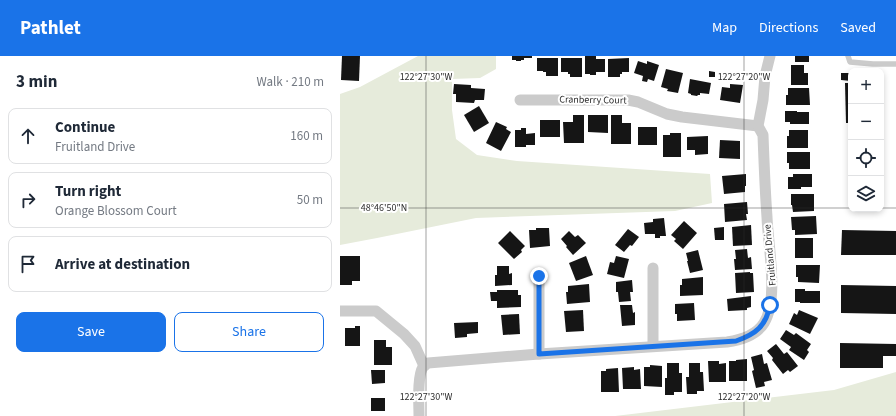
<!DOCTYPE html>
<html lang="en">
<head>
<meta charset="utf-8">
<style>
  body { margin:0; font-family:"Source Sans 3",sans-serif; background:#f6f6f7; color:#1f2937 }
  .controls { position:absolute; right:12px; top:12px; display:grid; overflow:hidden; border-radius:8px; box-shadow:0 2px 6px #0003 }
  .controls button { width:36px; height:36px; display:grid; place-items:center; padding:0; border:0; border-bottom:1px solid #e0e1e3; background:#fff; color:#1f2937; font:20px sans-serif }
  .stop { position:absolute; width:12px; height:12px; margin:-9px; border:3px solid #1a73e8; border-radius:50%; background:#fff }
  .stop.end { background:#1a73e8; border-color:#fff; box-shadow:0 1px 4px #0008 }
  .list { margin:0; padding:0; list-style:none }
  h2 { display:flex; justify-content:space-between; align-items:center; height:52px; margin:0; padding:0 16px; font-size:17px }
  h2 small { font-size:13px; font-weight:400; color:#747a83 }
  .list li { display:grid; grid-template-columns:26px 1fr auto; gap:12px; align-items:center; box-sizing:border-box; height:56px; margin:0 8px 8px; padding:0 8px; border:1px solid #e0e1e3; border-radius:8px }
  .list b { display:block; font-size:15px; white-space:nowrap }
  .list p { margin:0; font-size:13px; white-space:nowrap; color:#747a83 }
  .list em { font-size:13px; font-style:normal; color:#747a83 }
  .actions { display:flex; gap:8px; padding:12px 16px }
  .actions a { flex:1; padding:9px 0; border:1px solid #1a73e8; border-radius:8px; text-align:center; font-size:14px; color:#1a73e8 }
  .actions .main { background:#1a73e8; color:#fff }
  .icon { flex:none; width:22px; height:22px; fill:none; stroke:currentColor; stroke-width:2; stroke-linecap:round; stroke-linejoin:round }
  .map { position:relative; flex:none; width:556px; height:360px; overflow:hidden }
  header { display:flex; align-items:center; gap:24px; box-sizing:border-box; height:56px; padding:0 20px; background:#1a73e8; color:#fff }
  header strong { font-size:19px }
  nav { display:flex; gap:22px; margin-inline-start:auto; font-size:14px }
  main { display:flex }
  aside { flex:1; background:#fff }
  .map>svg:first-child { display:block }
</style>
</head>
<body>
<header>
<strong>Pathlet</strong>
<nav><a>Map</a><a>Directions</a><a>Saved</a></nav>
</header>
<main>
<aside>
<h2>3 min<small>Walk · 210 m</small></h2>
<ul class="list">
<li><svg class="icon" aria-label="ahead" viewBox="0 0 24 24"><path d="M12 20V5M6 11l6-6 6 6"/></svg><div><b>Continue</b><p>Fruitland Drive</p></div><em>160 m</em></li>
<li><svg class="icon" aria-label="right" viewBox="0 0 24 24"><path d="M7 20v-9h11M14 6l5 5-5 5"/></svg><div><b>Turn right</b><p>Orange Blossom Court</p></div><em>50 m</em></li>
<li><svg class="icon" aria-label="arrive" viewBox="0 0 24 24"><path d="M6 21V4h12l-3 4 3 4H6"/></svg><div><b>Arrive at destination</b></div></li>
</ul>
<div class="actions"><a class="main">Save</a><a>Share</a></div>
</aside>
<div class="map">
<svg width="556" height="360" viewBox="0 0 556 360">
  <rect width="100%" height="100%" fill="#fff"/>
  <g fill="#e6ebdb">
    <polygon points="78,0 156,0 156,13 140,22 112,23 112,54 116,83 137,99 177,105 370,118 372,147 335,155 136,162 37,182 0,189 0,38 20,31"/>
    <polygon points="556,316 556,360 275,360 494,334"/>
  </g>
  <g fill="#151515">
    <polygon points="2,0 20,0 19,25 1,24"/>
    <polygon points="172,0 192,0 192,2 184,2 184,4 181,4 181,5 176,5 176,4 172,4"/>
    <polygon points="245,0 256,0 256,3 265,3 265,16 256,16 256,19 250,19 250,18 245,18"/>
    <rect x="455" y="0" width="14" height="6"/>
    <polygon points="197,2 218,2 218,20 206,20 206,16 203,16 203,15 197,15"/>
    <polygon points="221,2 242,2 242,21 230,21 230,18 228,18 228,16 221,16"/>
    <polygon points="289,2 289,16 282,16 282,18 280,18 280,21 268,21 268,3"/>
    <polygon points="298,5 307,8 307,5 319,9 314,25 308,23 307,26 302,25 303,20 294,17"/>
    <polygon points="451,9 464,9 464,17 468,17 468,29 451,29"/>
    <polygon points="326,13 343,17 338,37 327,35 328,33 321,31"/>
    <polygon points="369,15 375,16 375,21 369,21"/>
    <polygon points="379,17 385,17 385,23 378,22"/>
    <polygon points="501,17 511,17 511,25 501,24"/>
    <polygon points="350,23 371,27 369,38 360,37 360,39 358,39 357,40 351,39 351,38 348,37"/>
    <polygon points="505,27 511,27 511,67 506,67"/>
    <polygon points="114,28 131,29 131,32 145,33 144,44 135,44 134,47 116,46 116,38 113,38"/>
    <polygon points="390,28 403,29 400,47 380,44 382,31 390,32"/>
    <polygon points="448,32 469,32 470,49 446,49 446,39 448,39"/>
    <polygon points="139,50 149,67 134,76 124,59"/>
    <polygon points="445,55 457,55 457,56 469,56 469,68 450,68 450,66 445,66"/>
    <polygon points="233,59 244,59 244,87 224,87 223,66 233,66"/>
    <polygon points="248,59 268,59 268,77 248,76"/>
    <polygon points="271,59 282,59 282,67 291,67 291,88 271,88"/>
    <rect x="200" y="64" width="20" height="17"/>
    <polygon points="156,66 167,71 166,73 171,76 161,95 146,87"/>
    <rect x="298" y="71" width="19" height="18"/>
    <polygon points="181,72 186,72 186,78 195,77 195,89 186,89 186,91 175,91 175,74 181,74"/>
    <polygon points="449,74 468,74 468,92 447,92 447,80 449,80"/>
    <polygon points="330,77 341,77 341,101 323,101 323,79 330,79"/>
    <polygon points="368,80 368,98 355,99 355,94 347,94 347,81"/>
    <polygon points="380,84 400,85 400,103 379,102"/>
    <polygon points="447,96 470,96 470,113 449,113 449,107 447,107"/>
    <polygon points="406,118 406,130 405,130 405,136 384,138 382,120"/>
    <polygon points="453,118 472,118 472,131 461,131 461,133 448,133 448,121 453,121"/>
    <polygon points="451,138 474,138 474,155 453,156 452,149 451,149"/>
    <polygon points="407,146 408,158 406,158 407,164 385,166 384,148"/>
    <polygon points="476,160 477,178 455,179 455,174 452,174 451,161"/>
    <polygon points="324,162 326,180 320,180 320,182 315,182 315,178 305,178 304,167 313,166 313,163"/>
    <polygon points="344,165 357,177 343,193 334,185 336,183 331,179"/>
    <polygon points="411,169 412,189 393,190 392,171"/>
    <polygon points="384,171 384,184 375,184 374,172"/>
    <polygon points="196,172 209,172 210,190 190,192 189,174 196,174"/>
    <polygon points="288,173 299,181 292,190 290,189 284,196 275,189"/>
    <polygon points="502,174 556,175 556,199 501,199"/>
    <polygon points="170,175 185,190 181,194 182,196 174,203 158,187"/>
    <polygon points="229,175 235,181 238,179 246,187 233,199 226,191 227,190 221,183"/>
    <rect x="455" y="182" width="18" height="20"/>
    <polygon points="407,193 408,202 411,201 412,213 395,214 394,203 396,203 395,194"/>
    <polygon points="358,194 363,214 350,217 347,205 348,205 346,197"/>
    <polygon points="0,200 20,200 20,225 12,225 12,229 0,229"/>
    <polygon points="246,200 253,219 236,225 229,207"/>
    <polygon points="276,200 289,203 284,222 267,218 270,206 274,207"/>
    <polygon points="456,209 480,209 479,227 458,226 458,221 456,221"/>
    <polygon points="157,210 169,210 169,218 172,217 172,229 155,230 155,219 157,219"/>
    <polygon points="410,216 410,217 413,217 414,236 396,237 395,217"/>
    <polygon points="363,221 363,239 340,240 340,229 342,229 342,223"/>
    <polygon points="292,224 293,236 290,236 291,245 279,246 278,236 276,236 276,226"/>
    <polygon points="249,228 250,246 227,248 226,236 228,236 228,230"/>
    <polygon points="501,229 556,230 556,258 501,257"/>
    <polygon points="455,233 465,233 465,235 480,235 480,247 460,247 460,246 455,246"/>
    <polygon points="157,234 178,234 178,239 181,239 181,251 157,252 157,245 151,245 150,236 157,236"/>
    <polygon points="411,240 411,251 407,252 407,254 388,255 387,243"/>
    <polygon points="354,247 355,264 337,265 337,258 335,258 335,248"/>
    <polygon points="280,249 292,249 293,257 295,256 295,269 282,270"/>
    <polygon points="243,254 244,275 226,276 224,255"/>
    <polygon points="459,254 478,262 470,278 449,268 454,257 457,259"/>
    <polygon points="179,258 180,278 163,279 161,259"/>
    <polygon points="138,266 138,277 127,278 127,281 115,282 114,267"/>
    <polygon points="15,270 20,270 20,290 5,290 5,272 15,272"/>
    <polygon points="446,274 454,279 456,277 471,288 467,294 469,296 464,304 449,294 451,291 440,283"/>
    <polygon points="34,284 46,284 46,291 52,291 52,309 34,309"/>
    <polygon points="500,287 556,288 556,300 543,300 543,312 500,312"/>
    <polygon points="436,288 444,298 447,296 458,310 450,316 448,314 443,318 432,304 433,302 427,295"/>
    <polygon points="422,298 424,308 427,307 432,324 424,326 425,330 416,332 412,315 414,314 411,301"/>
    <polygon points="407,303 407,325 389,325 389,305 396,305 396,304"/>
    <polygon points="368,305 379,305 379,308 386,307 386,326 369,326"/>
    <polygon points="327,307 339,307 339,317 342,317 342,336 334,336 334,339 325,339 325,322 327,322"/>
    <polygon points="349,307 360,307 360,316 363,316 364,335 357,335 357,338 347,338 346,321 349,321"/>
    <polygon points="310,309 322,310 322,331 304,330 304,311 310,311"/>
    <polygon points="294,311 294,314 300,313 301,333 283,333 282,312"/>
    <polygon points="278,312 279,336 261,336 261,315 266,315 266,313"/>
    <polygon points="31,314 45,314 45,327 32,328"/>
    <rect x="31" y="342" width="14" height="13"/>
  </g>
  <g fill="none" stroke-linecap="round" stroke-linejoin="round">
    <polyline stroke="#cbcbcb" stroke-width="5.5" points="508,0 510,6 533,8 556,8"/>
    <g stroke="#cbcbcb" stroke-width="11">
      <polyline points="180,44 288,44 298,46 327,58 342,61 418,70"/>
      <polyline points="313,212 313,290"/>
      <polyline points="199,220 199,298"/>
      <polyline points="0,255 36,255 64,278 75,290 84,310"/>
      <path d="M79 360C79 349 77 320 83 311 85 309 87 308 88 307L199 298 387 286C401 284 416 280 424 267 439 243 428 190 427 161 425 134 424 106 423 79L418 70 423 44 425 20 430 0"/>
    </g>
  </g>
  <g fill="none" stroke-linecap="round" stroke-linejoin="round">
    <path stroke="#1a73e8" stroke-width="5" d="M199 220V298L396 285C416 278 426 270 430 249"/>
  </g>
  <path fill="none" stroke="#2e2e2e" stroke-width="1" stroke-opacity="0.45" d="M86 0V360M404 0V360M0 152H511M541 152H556"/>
  <g text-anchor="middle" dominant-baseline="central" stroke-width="4" stroke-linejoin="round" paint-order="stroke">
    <g font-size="10" fill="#2e2e2e" stroke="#fff">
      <text transform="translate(253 44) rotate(1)">Cranberry Court</text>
      <text transform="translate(430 199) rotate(-95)">Fruitland Drive</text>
    </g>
  </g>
  <g font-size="10" text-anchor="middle" fill="#2e2e2e" stroke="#fff" stroke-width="4" stroke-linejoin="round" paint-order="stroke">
    <text x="86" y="24">122°27'30"W</text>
    <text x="404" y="24">122°27'20"W</text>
    <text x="44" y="155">48°46'50"N</text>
    <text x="86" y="344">122°27'30"W</text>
    <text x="404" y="344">122°27'20"W</text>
  </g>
</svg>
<div class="controls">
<button>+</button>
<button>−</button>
<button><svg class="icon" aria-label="locate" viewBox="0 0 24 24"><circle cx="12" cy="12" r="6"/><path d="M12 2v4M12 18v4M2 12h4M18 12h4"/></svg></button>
<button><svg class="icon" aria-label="layers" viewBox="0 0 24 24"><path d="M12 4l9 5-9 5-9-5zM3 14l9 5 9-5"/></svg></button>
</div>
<div class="stop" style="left:430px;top:249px"></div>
<div class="stop end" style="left:199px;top:220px"></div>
</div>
</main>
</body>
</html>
